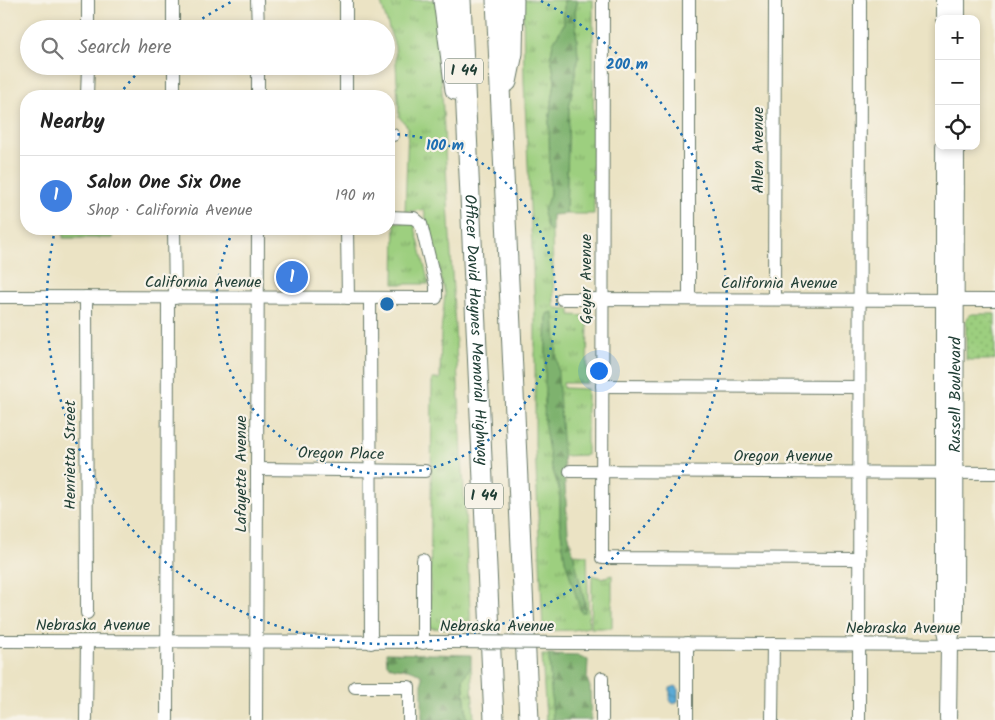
<!DOCTYPE html>
<html lang="en">
<head>
<meta charset="utf-8">
<style>
  body { margin:0; font-family:Kalam,sans-serif; background:#f2f2f2; color:#222 }
  .controls { position:absolute; right:15px; top:15px; display:grid; overflow:hidden; border-radius:10px; box-shadow:0 2px 8px #0003 }
  .controls button { width:45px; height:45px; display:grid; place-items:center; padding:0; border:0; border-bottom:1px solid #e0e0e0; background:#fff; color:#222; font:25px sans-serif }
  .you { position:absolute; left:598px; top:370px; width:18px; height:18px; margin:-12px; border:4px solid #fff; border-radius:50%; background:#1a73e8; box-shadow:0 0 0 8px #1a73e833 }
  .badge { display:grid; place-items:center; width:32px; height:32px; border-radius:50%; background:#1f6fb2; color:#fff; font-size:16px; font-weight:700 }
  .pin { position:absolute; translate:-50% -50%; border:2px solid #fff; box-shadow:0 1px 5px #0006 }
  .list { margin:0; padding:0; list-style:none }
  h2 { display:flex; justify-content:space-between; align-items:center; height:65px; margin:0; padding:0 20px; font-size:21px }
  h2 small { font-size:16px; font-weight:400; color:#767676 }
  .list li { display:grid; grid-template-columns:32px 1fr auto; gap:15px; align-items:center; box-sizing:border-box; height:80px; padding:0 20px; border-top:1px solid #e0e0e0 }
  .list b { display:block; font-size:19px; white-space:nowrap }
  .list p { margin:0; font-size:16px; white-space:nowrap; color:#767676 }
  .list em { font-size:16px; font-style:normal; color:#767676 }
  .icon { flex:none; width:28px; height:28px; fill:none; stroke:currentColor; stroke-width:2; stroke-linecap:round; stroke-linejoin:round }
  .map { position:relative; flex:none; width:995px; height:720px; overflow:hidden }
  .search { position:absolute; background:#fff; box-shadow:0 2px 8px #0003; left:20px; top:20px; width:375px; height:55px; display:flex; align-items:center; gap:12px; box-sizing:border-box; padding:0 18px; border-radius:28px; color:#767676; font-size:19px }
  .panel { position:absolute; background:#fff; box-shadow:0 2px 8px #0003; left:20px; top:90px; width:375px; height:145px; border-radius:20px }
  .map>svg:first-child { display:block }
</style>
</head>
<body>
<div class="map">
<svg width="995" height="720" viewBox="0 0 995 720">
  <defs>
    <pattern id="grass-tufts" width="24" height="20" patternUnits="userSpaceOnUse" patternTransform="scale(1.25)"><rect width="24" height="20" fill="#9dcf7f"/><path d="M3 7l-1-3M5 7V3M7 7l1-3M15 17l-1-3M17 17v-4M19 17l1-3" fill="none" stroke="#7fa969"/></pattern>
    <pattern id="forest-firs" width="22" height="20" patternUnits="userSpaceOnUse" patternTransform="scale(1.25)"><rect width="22" height="20" fill="#7eb26e"/><path d="M5 1l3.5 6h-7zM16 11l3.5 6h-7z" fill="#67925b"/></pattern>
    <pattern id="park-crowns" width="20" height="18" patternUnits="userSpaceOnUse" patternTransform="scale(1.25)"><rect width="20" height="18" fill="#9dcf7f"/><path d="M2 6a3 3 0 1 1 6 0M12 15a3 3 0 1 1 6 0" fill="none" stroke="#7fa969"/></pattern>
    <pattern id="garden-dots" width="8" height="8" patternUnits="userSpaceOnUse" patternTransform="scale(1.25)"><rect width="8" height="8" fill="#9dcf7f"/><path d="M2 2h.1M6 6h.1" fill="none" stroke="#7fa969" stroke-width="1.8" stroke-linecap="round"/></pattern>
    <pattern id="water-waves" width="16" height="10" patternUnits="userSpaceOnUse" patternTransform="scale(1.25)"><rect width="16" height="10" fill="#5baad5"/><path d="M0 5q4-4 8 0t8 0" fill="none" stroke="#4b8cae"/></pattern>
  </defs>
  <rect width="100%" height="100%" fill="#f7f3e8"/>
  <filter id="ink" filterUnits="userSpaceOnUse"><feTurbulence type="fractalNoise" baseFrequency=".02" numOctaves="2"/><feDisplacementMap in="SourceGraphic" scale="10" xChannelSelector="R" yChannelSelector="G"/><feConvolveMatrix kernelMatrix="1 2 1 2 8 2 1 2 1" color-interpolation-filters="sRGB"/></filter>
  <filter id="wash" filterUnits="userSpaceOnUse"><feTurbulence type="fractalNoise" baseFrequency=".0096" numOctaves="4" result="noise"/><feDisplacementMap in="SourceGraphic" scale="20" xChannelSelector="R" yChannelSelector="G"/><feGaussianBlur stdDeviation="1.12" result="paint"/><feColorMatrix in="noise" values="0 0 0 0 0 0 0 0 0 0 0 0 0 0 0 0 0 1.4 0 .05"/><feComposite in="paint" operator="in"/></filter>
  <g filter="url(#wash)">
    <rect width="100%" height="100%" fill="#ebe3c4"/>
    <g fill="url(#grass-tufts)" stroke="#5e865a">
      <path d="M380 0H437C448 210 461 420 471 630L430 628 432 379H440L441 332 445 294 424 210 405 212 408 127 399 117 395 47Z"/>
      <polygon points="523,0 564,0 564,24 553,43 551,55 555,82 549,121 550,194 544,213 547,228 552,232 554,306 556,308 570,309 570,315 588,316 587,383 563,383 563,388 587,389 587,455 562,456 553,312 547,314 545,377 551,464 560,492 560,524 565,560 581,611 586,607 573,554 587,555 589,627 573,630 543,631 535,444 535,311 524,82"/>
      <polygon points="578,0 593,0 594,214 566,214 569,109 578,57 575,12"/>
      <polygon points="395,222 414,223 429,284 394,284"/>
      <polygon points="592,575 602,578 612,575 612,628 591,628"/>
      <polygon points="542,655 549,655 553,720 546,720"/>
      <polygon points="471,666 474,720 467,720 463,678"/>
    </g>
    <g fill="url(#forest-firs)" stroke="#4e7851">
      <polygon points="564,0 578,0 575,12 578,57 569,109 566,214 552,215 552,232 547,228 543,213 550,194 549,121 555,82 551,55 553,43 564,24"/>
      <polygon points="554,312 568,532 586,607 585,612 581,612 565,560 560,524 560,492 551,464 544,422 547,314"/>
      <path d="M386 653 471 655V666L463 679 467 720H422V676C406 663 399 673 387 664Z"/>
      <polygon points="549,655 580,656 588,660 587,679 590,687 591,720 553,720"/>
    </g>
    <polygon fill="url(#park-crowns)" stroke="#5e865a" points="64,229 112,229 112,238 63,238"/>
    <polygon fill="url(#garden-dots)" stroke="#5e865a" points="971,314 995,314 995,360 966,360 966,319"/>
    <polygon fill="url(#water-waves)" stroke="#3d7484" points="676,686 678,688 678,701 674,704 670,701 670,688"/>
  </g>
  <g filter="url(#ink)">
    <g fill="none" stroke-linecap="round" stroke-linejoin="round">
      <g stroke="#676" stroke-width="14">
        <g id="minor">
          <polyline points="173,0 173,29"/>
          <polyline points="257,0 258,29"/>
          <polyline points="346,0 346,29"/>
          <polyline points="603,0 602,558 859,559"/>
          <polyline points="88,29 88,0"/>
          <polyline points="174,66 174,96"/>
          <polyline points="258,66 258,96"/>
          <polyline points="346,66 346,96"/>
          <polyline points="87,96 88,66"/>
          <polyline points="389,135 393,135"/>
          <polyline points="174,229 175,298"/>
          <polyline points="347,229 348,298"/>
          <polyline points="0,297 436,298 436,286 421,224 414,218 389,217"/>
          <polyline points="86,297 87,613"/>
          <polyline points="370,298 371,643"/>
          <polyline points="562,299 995,300"/>
          <polyline points="689,299 689,0"/>
          <polyline points="774,299 775,0"/>
          <polyline points="602,386 859,387"/>
          <polyline points="258,469 425,471"/>
          <polyline points="570,471 995,473"/>
          <polyline points="0,641 449,642"/>
          <polyline points="423,643 423,560"/>
          <polyline points="566,643 995,645"/>
          <polyline points="355,687 409,687 409,720"/>
          <polyline points="86,720 87,642"/>
          <polyline points="167,720 168,298"/>
          <polyline points="256,720 258,229"/>
          <polyline points="602,720 602,678"/>
          <polyline points="687,720 687,643"/>
          <polyline points="772,720 773,644"/>
          <polyline points="859,720 860,0"/>
        </g>
      </g>
      <g stroke="#676" stroke-width="18">
        <g id="major">
          <polyline points="944,19 944,0"/>
          <polyline points="957,19 957,0"/>
          <polyline points="944,146 944,621 949,644 948,720"/>
          <path id="s1" d="M949 642 955 620 956 146"/>
        </g>
      </g>
      <g stroke="#676" stroke-width="21">
        <g id="highway">
          <polyline points="443,0 455,90"/>
          <path id="s2" d="M461 0 494 720"/>
          <polyline points="496,0 529,720"/>
          <polyline points="507,82 513,53 514,0"/>
        </g>
      </g>
      <use href="#minor" stroke="#fff" stroke-width="12"/>
      <use href="#major" stroke="#fff" stroke-width="16"/>
      <use href="#highway" stroke="#fff" stroke-width="19"/>
      <g stroke="#676" stroke-width="14" stroke-linecap="butt">
        <polyline id="minor-bridge" points="449,642 566,643"/>
      </g>
      <use href="#minor-bridge" stroke="#fff" stroke-width="12"/>
    </g>
  </g>
  <g fill="none" stroke="#1f6fb2" stroke-width="2.5" stroke-dasharray="2.5 5">
    <path d="M390 134A170 170 0 1 1 234 229"/>
    <path d="M119 95A340 340 0 0 1 142 68M190 27A340 340 0 0 1 233 1M541 1A340 340 0 1 1 55 230"/>
  </g>
  <g text-anchor="middle" dominant-baseline="central" stroke-width="4.5" stroke-linejoin="round" paint-order="stroke">
    <g fill="#f7f3e8" stroke="#60746a" stroke-width="1">
      <rect x="445" y="58.5" width="38" height="25" rx="4"/>
      <rect x="465" y="483.5" width="38" height="25" rx="4"/>
    </g>
    <g font-size="15" font-weight="bold" fill="#1f3d34">
      <text x="464" y="71">I 44</text>
      <text x="484" y="496">I 44</text>
    </g>
    <g font-size="16" fill="#1f3d34" stroke="#f7f3e8">
      <text transform="translate(758 150) rotate(-90)">Allen Avenue</text>
      <text transform="translate(586 279) rotate(-90)">Geyer Avenue</text>
      <text x="203" y="282">California Avenue</text>
      <text x="779" y="283">California Avenue</text>
      <text stroke="none"><textPath href="#s2" startOffset="330">Officer David Haynes Memorial Highway</textPath></text>
      <text stroke="none"><textPath href="#s1" startOffset="248">Russell Boulevard</textPath></text>
      <text transform="translate(341 454) rotate(1)">Oregon Place</text>
      <text transform="translate(70 455) rotate(-90)">Henrietta Street</text>
      <text x="783" y="456">Oregon Avenue</text>
      <text transform="translate(241 474) rotate(-90)">Lafayette Avenue</text>
      <text x="93" y="625">Nebraska Avenue</text>
      <text x="497" y="626">Nebraska Avenue</text>
      <text x="903" y="628">Nebraska Avenue</text>
    </g>
  </g>
  <circle cx="387" cy="304" r="8" fill="#1f6fb2" stroke="#f7f3e8" stroke-width="2.5"/>
  <g font-size="15" text-anchor="middle" font-weight="bold" fill="#1f6fb2" stroke="#f7f3e8" stroke-width="4.5" stroke-linejoin="round" paint-order="stroke">
    <text x="627" y="69">200 m</text>
    <text x="445" y="150">100 m</text>
  </g>
</svg>
<div class="controls">
<button>+</button>
<button>−</button>
<button><svg class="icon" aria-label="locate" viewBox="0 0 24 24"><circle cx="12" cy="12" r="6"/><path d="M12 2v4M12 18v4M2 12h4M18 12h4"/></svg></button>
</div>
<div class="you"></div>
<div class="pin badge" style="left:292px;top:277px;background:#3f7fe0">1</div>
<div class="search"><svg class="icon" aria-label="search" viewBox="0 0 24 24"><circle cx="10" cy="10" r="6"/><path d="M15 15l6 6"/></svg>Search here</div>
<section class="panel">
<h2>Nearby<small></small></h2>
<ul class="list">
<li><span class="badge" style="background:#3f7fe0">1</span><div><b>Salon One Six One</b><p>Shop · California Avenue</p></div><em>190 m</em></li>
</ul>
</section>
</div>
</body>
</html>
